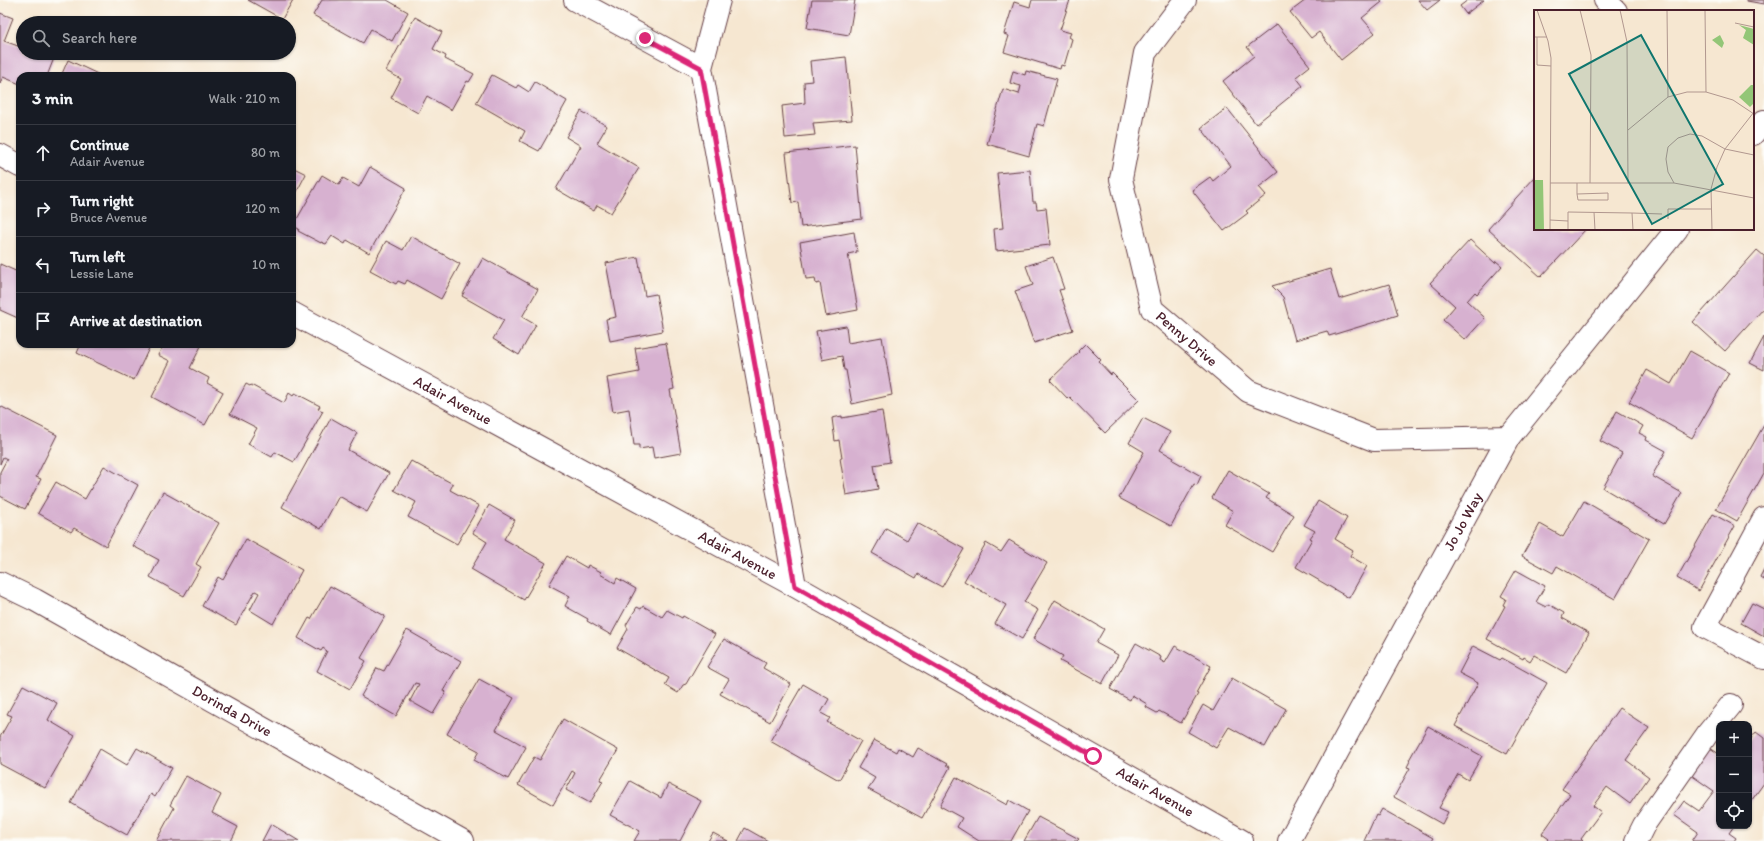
<!DOCTYPE html>
<html lang="en">
<head>
<meta charset="utf-8">
<style>
  body { margin:0; font-family:Itim,sans-serif; background:#242831; color:#f1f3f6 }
  .controls { position:absolute; right:12px; bottom:12px; display:grid; overflow:hidden; border-radius:8px; box-shadow:0 1px 3px #0004 }
  .controls button { width:36px; height:36px; display:grid; place-items:center; padding:0; border:0; border-bottom:1px solid #363941; background:#171b24; color:#f1f3f6; font:20px sans-serif }
  .stop { position:absolute; width:12px; height:12px; margin:-9px; border:3px solid #db2777; border-radius:50%; background:#fff }
  .stop.end { background:#db2777; border-color:#fff; box-shadow:0 1px 4px #0008 }
  .list { margin:0; padding:0; list-style:none }
  h2 { display:flex; justify-content:space-between; align-items:center; height:52px; margin:0; padding:0 16px; font-size:17px }
  h2 small { font-size:13px; font-weight:400; color:#9ea1a6 }
  .list li { display:grid; grid-template-columns:26px 1fr auto; gap:12px; align-items:center; box-sizing:border-box; height:56px; padding:0 16px; border-top:1px solid #363941 }
  .list b { display:block; font-size:15px; white-space:nowrap }
  .list p { margin:0; font-size:13px; white-space:nowrap; color:#9ea1a6 }
  .list em { font-size:13px; font-style:normal; color:#9ea1a6 }
  .icon { flex:none; width:22px; height:22px; fill:none; stroke:currentColor; stroke-width:2; stroke-linecap:round; stroke-linejoin:round }
  .map { position:relative; flex:none; width:1764px; height:841px; overflow:hidden }
  .search { position:absolute; background:#171b24; box-shadow:0 1px 3px #0004; left:16px; top:16px; width:280px; height:44px; display:flex; align-items:center; gap:10px; box-sizing:border-box; padding:0 14px; border-radius:22px; color:#9ea1a6; font-size:15px }
  .panel { position:absolute; background:#171b24; box-shadow:0 1px 3px #0004; left:16px; top:72px; width:280px; height:276px; border-radius:12px }
  .map>svg:first-child { display:block }
</style>
</head>
<body>
<div class="map">
<svg width="1764" height="841" viewBox="0 0 1764 841">
  <rect width="100%" height="100%" fill="#fdfcf7"/>
  <filter id="ink" filterUnits="userSpaceOnUse"><feTurbulence type="fractalNoise" baseFrequency=".025" numOctaves="2"/><feDisplacementMap in="SourceGraphic" scale="8" xChannelSelector="R" yChannelSelector="G"/><feConvolveMatrix kernelMatrix="1 2 1 2 8 2 1 2 1" color-interpolation-filters="sRGB"/></filter>
  <filter id="wash" filterUnits="userSpaceOnUse"><feTurbulence type="fractalNoise" baseFrequency=".012" numOctaves="4" result="noise"/><feDisplacementMap in="SourceGraphic" scale="16" xChannelSelector="R" yChannelSelector="G"/><feGaussianBlur stdDeviation="0.9" result="paint"/><feColorMatrix in="noise" values="0 0 0 0 0 0 0 0 0 0 0 0 0 0 0 0 0 1.4 0 .05"/><feComposite in="paint" operator="in"/></filter>
  <g filter="url(#wash)">
    <rect width="100%" height="100%" fill="#f6e7d1"/>
    <g id="blocks">
      <g fill="#d7b1d0">
        <polygon points="248,0 293,0 282,19"/>
        <polygon points="322,0 387,0 408,12 392,41 371,29 363,43 313,15"/>
        <polygon points="812,0 855,0 849,35 807,28"/>
        <polygon points="1032,0 1070,0 1060,30 1071,33 1069,37 1072,39 1064,66 1061,65 1060,69 1004,52 1009,36 1004,34 1014,2 1030,7"/>
        <polygon points="1306,0 1381,0 1382,2 1362,18 1375,33 1341,60 1319,32 1311,38 1290,12"/>
        <polygon points="1418,0 1440,0 1427,10"/>
        <polygon points="1468,0 1484,0 1466,14 1460,6"/>
        <polygon points="1747,0 1764,0 1764,4 1747,1"/>
        <polygon points="0,13 13,18 4,41 18,46 23,34 23,53 56,53 47,76 20,76 20,84 3,77 0,83"/>
        <polygon points="415,17 442,32 433,49 446,56 445,59 474,74 469,82 467,81 451,110 427,96 418,113 391,98 401,79 386,71"/>
        <polygon points="1277,24 1310,66 1296,77 1303,86 1256,124 1223,81 1254,56 1247,47"/>
        <polygon points="846,57 852,120 813,123 815,135 785,138 782,106 805,103 804,82 812,81 810,61"/>
        <polygon points="68,60 102,76 61,76"/>
        <polygon points="1013,71 1025,75 1026,71 1057,79 1044,126 1037,124 1029,156 987,144 1003,89 1019,94 1021,86 1010,83"/>
        <polygon points="492,75 516,88 518,85 529,92 535,82 567,101 539,151 520,141 525,131 476,103"/>
        <polygon points="1227,108 1278,172 1259,187 1266,195 1246,211 1248,213 1224,231 1192,190 1210,177 1213,181 1231,166 1201,128"/>
        <polygon points="581,111 607,126 597,143 639,168 611,213 597,205 594,211 556,189 581,146 566,137"/>
        <polygon points="855,145 862,219 801,227 798,202 792,203 786,153"/>
        <polygon points="292,167 306,174 292,201"/>
        <polygon points="370,167 406,188 369,253 347,240 345,244 332,236 326,244 321,242 321,243 298,231 299,229 293,226 322,175 339,185 343,178 359,187"/>
        <polygon points="1030,170 1033,202 1036,202 1037,209 1046,208 1050,245 996,251 994,229 1003,228 997,173"/>
        <polygon points="1535,177 1535,229 1586,229 1541,277 1488,229"/>
        <polygon points="854,232 857,252 848,254 858,310 826,316 820,283 816,284 815,278 806,279 800,242"/>
        <polygon points="411,236 460,264 441,299 407,280 405,284 398,281 396,284 370,270 386,241 403,250"/>
        <polygon points="1470,240 1495,263 1496,261 1502,266 1477,294 1475,292 1467,301 1485,318 1465,340 1443,320 1455,306 1430,283"/>
        <polygon points="1757,250 1764,256 1764,308 1725,351 1693,322"/>
        <polygon points="638,257 645,296 656,294 663,331 610,341 606,319 616,317 606,263"/>
        <polygon points="1053,257 1064,289 1059,290 1073,330 1034,343 1015,291 1033,285 1026,266"/>
        <polygon points="483,258 538,289 522,317 536,325 519,355 493,339 504,320 462,296"/>
        <polygon points="0,264 20,273 20,319 0,310"/>
        <polygon points="1330,269 1339,299 1389,284 1398,315 1329,336 1327,331 1295,340 1283,297 1272,286"/>
        <polygon points="846,326 848,343 882,337 892,395 852,404 846,370 844,370 842,356 822,360 816,331"/>
        <polygon points="1764,337 1764,370 1750,363"/>
        <polygon points="666,343 674,389 670,390 681,453 654,458 652,447 639,449 639,445 634,445 629,409 613,412 607,378 639,372 635,348"/>
        <polygon points="81,344 151,344 134,380 77,353"/>
        <polygon points="164,344 198,344 201,346 190,368 209,378 207,383 223,392 205,425 152,397 170,361 158,355"/>
        <polygon points="1085,344 1101,360 1099,362 1111,375 1112,373 1139,400 1105,433 1070,397 1068,399 1050,380 1079,352 1078,351"/>
        <polygon points="1690,351 1729,373 1692,438 1629,402 1647,370 1671,384"/>
        <polygon points="246,384 250,386 251,385 284,403 289,393 293,396 295,393 320,406 318,409 323,411 294,462 275,452 272,457 248,444 257,428 230,414"/>
        <polygon points="0,406 57,435 36,477 41,479 25,509 0,496 0,472 7,459 3,457 0,464"/>
        <polygon points="882,411 890,462 874,465 878,489 846,495 840,458 842,458 839,440 835,441 832,418 842,416 842,418"/>
        <polygon points="1617,411 1643,426 1639,433 1647,437 1646,440 1666,451 1652,476 1682,493 1664,524 1603,488 1622,453 1600,441"/>
        <polygon points="331,418 357,433 348,450 389,473 367,512 339,496 321,529 282,507"/>
        <polygon points="1143,418 1170,432 1160,450 1174,458 1173,460 1201,476 1197,485 1194,484 1171,526 1119,498 1144,452 1129,443"/>
        <polygon points="1764,425 1764,473 1737,521 1716,509"/>
        <polygon points="411,461 453,484 450,490 479,506 457,544 408,517 416,502 394,490"/>
        <polygon points="104,466 138,485 106,546 74,528 71,532 38,513 56,482 85,499"/>
        <polygon points="1228,470 1269,494 1266,498 1294,515 1272,552 1225,525 1233,511 1212,498"/>
        <polygon points="163,492 219,523 196,564 201,567 184,596 150,577 159,560 133,546"/>
        <polygon points="1318,501 1347,518 1335,539 1353,550 1350,556 1367,566 1349,598 1296,567 1312,539 1310,538 1315,531 1304,525"/>
        <polygon points="1584,501 1649,539 1615,599 1557,566 1553,573 1522,556 1540,524 1563,537"/>
        <polygon points="489,505 515,520 504,539 546,563 524,600 471,569 487,542 473,533"/>
        <polygon points="1713,514 1735,526 1699,591 1677,578"/>
        <polygon points="917,523 964,549 942,587 918,574 916,578 872,553 886,528 907,540"/>
        <polygon points="246,539 302,570 273,624 250,610 259,593 255,591 236,625 202,606 218,577 223,580"/>
        <polygon points="1009,540 1047,563 1024,602 1038,610 1022,639 995,624 1006,605 964,581 986,543 1001,552"/>
        <polygon points="566,556 587,568 588,565 601,572 600,574 615,583 617,578 636,589 611,635 587,621 588,619 565,606 570,596 549,585"/>
        <polygon points="1764,569 1764,580 1760,577"/>
        <polygon points="1516,570 1545,586 1536,602 1546,607 1548,604 1564,613 1562,618 1589,633 1566,673 1534,655 1530,661 1524,657 1523,659 1487,639 1505,606 1503,605 1506,599 1501,596"/>
        <polygon points="330,586 385,616 361,658 366,661 350,689 317,671 327,651 323,648 321,651 298,638 309,618 311,619"/>
        <polygon points="1055,600 1104,629 1096,643 1118,655 1102,684 1060,661 1063,656 1033,639"/>
        <polygon points="1752,603 1764,609 1764,636 1741,623"/>
        <polygon points="643,606 662,617 667,610 682,618 683,616 715,634 686,684 683,685 678,693 665,685 669,678 617,648 628,629 626,625 637,607 641,609"/>
        <polygon points="407,630 461,661 443,691 446,692 433,714 410,701 419,684 415,683 396,716 361,696 377,668 384,671"/>
        <polygon points="724,639 766,663 763,668 791,684 770,722 720,694 729,679 707,667"/>
        <polygon points="1136,643 1161,657 1160,660 1165,663 1175,646 1211,666 1196,693 1198,694 1181,723 1159,711 1157,713 1146,707 1147,704 1132,695 1130,700 1110,689"/>
        <polygon points="1473,646 1500,660 1502,658 1547,683 1507,754 1455,726 1478,683 1459,673"/>
        <polygon points="1232,678 1286,709 1265,747 1229,727 1216,748 1188,732 1203,705 1213,711"/>
        <polygon points="479,679 514,698 496,730 526,747 508,779 474,760 479,751 447,734"/>
        <polygon points="803,684 829,699 821,713 830,718 827,722 861,741 839,780 770,741"/>
        <polygon points="23,685 57,703 48,720 75,736 45,788 0,764 0,737 12,716 7,714"/>
        <polygon points="1619,708 1649,728 1626,760 1649,777 1630,804 1607,787 1593,806 1601,812 1581,839 1583,841 1547,841 1549,839 1542,834 1570,794 1562,789"/>
        <polygon points="563,719 618,750 600,780 603,781 590,803 566,790 575,773 572,771 553,805 518,785 534,757 540,760"/>
        <polygon points="1428,726 1482,756 1468,780 1458,774 1439,808 1448,812 1442,824 1394,797 1410,768 1407,767 1410,761 1409,760"/>
        <polygon points="1756,732 1764,738 1764,783 1749,804 1749,741"/>
        <polygon points="874,740 896,752 898,748 913,757 918,748 947,764 946,765 950,767 922,818 868,789 875,778 858,768"/>
        <polygon points="137,748 172,768 155,797 151,794 143,808 142,808 127,835 71,803 100,749 127,765"/>
        <polygon points="1710,748 1719,754 1719,826 1734,826 1729,833 1736,838 1734,841 1692,841 1698,832 1674,815 1684,801 1699,811 1714,791 1691,775"/>
        <polygon points="186,776 221,795 212,813 238,827 231,841 156,841 174,808 170,805"/>
        <polygon points="956,777 1007,805 1009,800 1028,811 1011,841 979,841 957,827 962,818 940,806"/>
        <polygon points="630,781 661,798 668,784 701,801 680,841 634,841 640,831 610,815"/>
        <polygon points="1382,809 1433,838 1431,841 1364,841 1376,815 1378,816"/>
        <polygon points="1038,817 1079,839 1077,841 1024,841"/>
        <polygon points="271,824 299,841 262,841"/>
        <polygon points="745,828 768,841 738,841"/>
        <polygon points="713,833 728,841 708,841"/>
      </g>
    </g>
  </g>
  <g filter="url(#ink)">
    <use href="#blocks" fill-opacity="0" stroke="#643d44" stroke-width="1"/>
    <g fill="none" stroke-linecap="round" stroke-linejoin="round">
      <g stroke="#643d44" stroke-width="24">
        <g id="minor">
          <polyline points="575,0 701,68"/>
          <polyline points="719,0 701,68 795,586"/>
          <path id="s1" d="M1185 0 1145 53 1121 179 1152 309 1248 391 1374 440 1509 437"/>
          <polyline points="1605,0 1616,11"/>
          <polyline points="1753,134 1764,121"/>
          <polyline points="0,155 20,166"/>
          <path id="s2" d="M292 313 795 586 1242 841"/>
          <polyline points="1764,518 1705,627 1764,658"/>
          <path id="s3" d="M0 583 35 600 463 841"/>
          <path id="s4" d="M1289 841 1509 437 1677 229"/>
          <polyline points="1636,841 1644,825 1708,733 1731,705"/>
        </g>
      </g>
      <use href="#minor" stroke="#fff" stroke-width="22"/>
    </g>
  </g>
  <g fill="none" stroke-linecap="round" stroke-linejoin="round" filter="url(#ink)">
    <polyline stroke="#db2777" stroke-width="5" points="645,38 701,68 795,586 1093,756"/>
  </g>
  <g text-anchor="middle" dominant-baseline="central" stroke-width="3" stroke-linejoin="round" paint-order="stroke">
    <g font-size="15" fill="#4a1f2b" stroke="#fdfcf7">
      <text stroke="none"><textPath href="#s1" startOffset="374">Penny Drive</textPath></text>
      <text stroke="none"><textPath href="#s2" startOffset="183">Adair Avenue</textPath></text>
      <text stroke="none"><textPath href="#s4" startOffset="364">Jo Jo Way</textPath></text>
      <text stroke="none"><textPath href="#s2" startOffset="507">Adair Avenue</textPath></text>
      <text stroke="none"><textPath href="#s3" startOffset="265">Dorinda Drive</textPath></text>
      <text stroke="none"><textPath href="#s2" startOffset="987">Adair Avenue</textPath></text>
    </g>
  </g>
  <g transform="translate(1534 10)">
    <rect width="220" height="220" fill="#f6e7d1"/>
    <path d="M205 15 220 19V35L209 28 212 20ZM186 25 190 33 188 38 178 30ZM217 75H220V93L216 97 205 87ZM0 170H9L10 220H0Z" fill="#93c677"/>
    <path fill="none" stroke="#b1978f" stroke-width="1" d="M3 0 14 31 17 48 16 220M46 0 57 45 56 173M86 0 93 32 94 173M133 0 134 87M171 0 172 82M201 13 220 17M0 27H13M3 27V55L17 56M94 120 134 87 153 82H172L199 90 220 104M16 173H140L220 188M43 173V184L44 190H74V183L43 184M140 173 134 162 132 149 134 137 144 128 156 124 168 126 191 139 220 145M60 202 61 220M98 203 128 204M134 209V199H177M16 210 34 211M34 220V202L98 203 99 220M178 220 177 179 183 157 191 139 220 102"/>
    <path fill="#0f766e" fill-opacity="0.15" stroke="#0f766e" stroke-width="2" d="M107 25 189 174 118 214 35 64Z"/>
    <rect width="220" height="220" fill="none" stroke="#4a1f2b" stroke-width="2"/>
  </g>
</svg>
<div class="controls">
<button>+</button>
<button>−</button>
<button><svg class="icon" aria-label="locate" viewBox="0 0 24 24"><circle cx="12" cy="12" r="6"/><path d="M12 2v4M12 18v4M2 12h4M18 12h4"/></svg></button>
</div>
<div class="stop" style="left:1093px;top:756px"></div>
<div class="stop end" style="left:645px;top:38px"></div>
<div class="search"><svg class="icon" aria-label="search" viewBox="0 0 24 24"><circle cx="10" cy="10" r="6"/><path d="M15 15l6 6"/></svg>Search here</div>
<section class="panel">
<h2>3 min<small>Walk · 210 m</small></h2>
<ul class="list">
<li><svg class="icon" aria-label="ahead" viewBox="0 0 24 24"><path d="M12 20V5M6 11l6-6 6 6"/></svg><div><b>Continue</b><p>Adair Avenue</p></div><em>80 m</em></li>
<li><svg class="icon" aria-label="right" viewBox="0 0 24 24"><path d="M7 20v-9h11M14 6l5 5-5 5"/></svg><div><b>Turn right</b><p>Bruce Avenue</p></div><em>120 m</em></li>
<li><svg class="icon" aria-label="left" viewBox="0 0 24 24"><path d="M17 20v-9H6M10 6l-5 5 5 5"/></svg><div><b>Turn left</b><p>Lessie Lane</p></div><em>10 m</em></li>
<li><svg class="icon" aria-label="arrive" viewBox="0 0 24 24"><path d="M6 21V4h12l-3 4 3 4H6"/></svg><div><b>Arrive at destination</b></div></li>
</ul>
</section>
</div>
</body>
</html>
